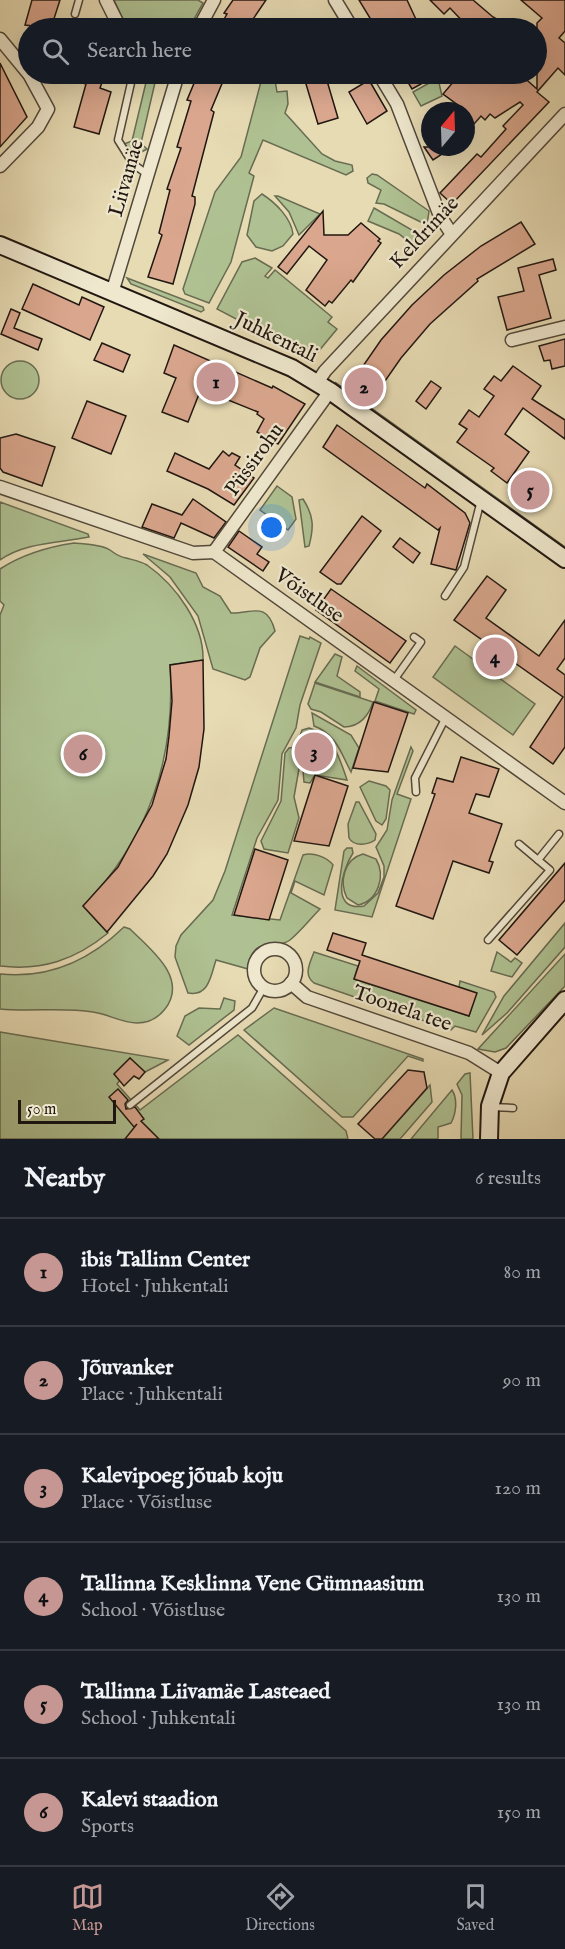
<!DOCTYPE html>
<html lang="en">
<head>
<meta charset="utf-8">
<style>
  body { margin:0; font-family:"IM FELL English",serif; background:#242831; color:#f1f3f6 }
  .compass { position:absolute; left:421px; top:102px; width:54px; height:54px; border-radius:50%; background:#171b24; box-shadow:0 6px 24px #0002; rotate:19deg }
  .scale { position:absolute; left:18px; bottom:15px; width:98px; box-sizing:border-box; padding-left:6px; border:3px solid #211711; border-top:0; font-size:16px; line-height:21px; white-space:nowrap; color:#211711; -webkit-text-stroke:4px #efe8ce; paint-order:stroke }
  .you { position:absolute; left:272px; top:528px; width:21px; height:21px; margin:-15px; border:4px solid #fff; border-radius:50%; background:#1a73e8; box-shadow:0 0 0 9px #1a73e833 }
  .badge { display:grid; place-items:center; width:39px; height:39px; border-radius:50%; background:#c59692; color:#111; font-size:20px; font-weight:700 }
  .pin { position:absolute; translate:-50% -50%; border:3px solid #fff; box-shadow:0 2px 6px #0006 }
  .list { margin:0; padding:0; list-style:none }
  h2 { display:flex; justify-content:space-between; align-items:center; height:78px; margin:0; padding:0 24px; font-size:26px }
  h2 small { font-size:20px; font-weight:400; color:#9ea1a6 }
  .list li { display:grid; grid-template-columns:39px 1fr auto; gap:18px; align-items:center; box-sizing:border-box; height:108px; padding:0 24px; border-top:2px solid #363941 }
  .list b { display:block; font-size:22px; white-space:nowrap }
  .list p { margin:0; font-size:20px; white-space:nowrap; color:#9ea1a6 }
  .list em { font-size:20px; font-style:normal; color:#9ea1a6 }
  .icon { flex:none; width:33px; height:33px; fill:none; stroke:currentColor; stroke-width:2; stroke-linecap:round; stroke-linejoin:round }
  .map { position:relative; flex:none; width:565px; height:1139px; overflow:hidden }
  .search { position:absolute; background:#171b24; box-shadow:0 6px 24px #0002; left:18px; right:18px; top:18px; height:66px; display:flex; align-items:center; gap:15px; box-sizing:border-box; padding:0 21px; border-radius:33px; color:#9ea1a6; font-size:22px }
  .sheet { height:726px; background:#171b24 }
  nav { display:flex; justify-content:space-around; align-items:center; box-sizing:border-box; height:84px; border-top:2px solid #363941; background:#171b24; font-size:16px; color:#9ea1a6 }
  nav a { display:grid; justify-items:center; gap:3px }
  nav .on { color:#c59692 }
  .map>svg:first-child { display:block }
</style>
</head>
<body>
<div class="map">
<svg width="565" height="1139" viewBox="0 0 565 1139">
  <rect width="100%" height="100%" fill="#e7dbb4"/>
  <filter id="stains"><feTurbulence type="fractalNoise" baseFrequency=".00333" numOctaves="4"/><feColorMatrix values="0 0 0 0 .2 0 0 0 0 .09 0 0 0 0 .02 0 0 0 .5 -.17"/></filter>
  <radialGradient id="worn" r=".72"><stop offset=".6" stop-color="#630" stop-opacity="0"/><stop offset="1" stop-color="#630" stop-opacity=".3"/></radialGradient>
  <g fill="#afc192" stroke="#686c52" stroke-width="1.5">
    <polygon points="114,0 198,0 203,3 189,28 127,28"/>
    <polygon points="148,74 157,74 141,143 147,149 136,155 124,144 132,141"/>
    <polygon points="263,74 274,74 277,92 287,91 288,104 285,113 322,154 335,161 352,165 353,171 346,175 263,140 249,173 254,176 231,262 209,303 185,294 183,289 215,192 241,157"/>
    <polygon points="430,74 437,74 442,96 421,106 413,92 431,82"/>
    <polygon points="372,174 377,175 429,211 427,225 384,204 376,203 381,190 368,183 367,178"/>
    <path d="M262 194C276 203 291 218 293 234L283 246 272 251 256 247 247 235 254 201Z"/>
    <polygon points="275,196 278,196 320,214 299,235 289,212"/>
    <polygon points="374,208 417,233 412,244 399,234 368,221"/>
    <polygon points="255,258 272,268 265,276 268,278 275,270 332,317 328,322 337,329 313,358 290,346 292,342 266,328 261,332 217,309 242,262"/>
    <polygon points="127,278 203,307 204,310 201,312 131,284"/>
    <circle cx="20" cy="380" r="19"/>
    <polygon points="335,382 565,547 565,550 338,388"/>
    <polygon points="277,486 292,497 296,519 288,530 260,510"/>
    <path d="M303 499C314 516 314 527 309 546L305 547 299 500Z"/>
    <path d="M0 502 88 534 89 537C60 543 25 542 0 560Z"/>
    <path d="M74 543C85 544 101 544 110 550 114 553 119 557 126 558 133 560 140 561 147 565 177 586 204 625 203 660L170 665C176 757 149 840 83 906L108 933C75 960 42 971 0 966V615L4 605 0 601V569C23 554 47 547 74 543Z"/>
    <path d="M143 554 196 573 203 587 220 596 231 613C251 614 267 600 275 631L260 648 250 677 245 680 213 669 198 616 170 577Z"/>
    <path d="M300 636 309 639 310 637 321 643 300 705 296 728 282 754 278 800 257 838 232 915 280 920 303 855C313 852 327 857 333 865L324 895 295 881 291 893 320 909C310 919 301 931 290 940 276 951 252 933 248 969L216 960C211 975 209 997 188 993L175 957 176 946 181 935 213 900 225 871Z"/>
    <polygon points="455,646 535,704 513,735 433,677"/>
    <polygon points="335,654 342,657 337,676 360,692 360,697 315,682"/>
    <polygon points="357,666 416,710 414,714 375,701 379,689 355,671"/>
    <path d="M315 683 373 702C369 715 360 727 344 727L321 712 311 709 308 704Z"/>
    <path d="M312 713 351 735 359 748 351 772C341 753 336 734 314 726Z"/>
    <path d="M309 728C333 734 340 759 347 780L315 775 310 783 304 782 300 736 302 730Z"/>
    <polygon points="295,747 300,763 294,797 299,818 288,853 264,849 261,841 281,801 285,753 289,748"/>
    <path d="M411 747 413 751 397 794 411 799 372 917 335 910 344 851 347 848H352L353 853C343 868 329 912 364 906L378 893 384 877V866L376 847 387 830 392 800Z"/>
    <polygon points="369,781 386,786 390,790 386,819 382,825 376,821 360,787"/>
    <path d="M356 802H359L376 834 375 840C368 845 354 847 349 838L348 824Z"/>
    <path d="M363 854 376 859C386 876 378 901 358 905L347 898C339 882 344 859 363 854Z"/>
    <polygon points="565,923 565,947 507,1013 482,1035 504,996"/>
    <path d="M124 927 130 929C150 949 189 978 165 1009 158 1018 149 1023 137 1023 122 1023 108 1014 93 1012 62 1007 31 1012 0 1009V974C48 979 90 960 124 927Z"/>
    <path d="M314 952 358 966 354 979 469 1016 476 993 459 987 460 981 494 992 496 997 476 1032 455 1026 451 1030 314 983C303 975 310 963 314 952Z"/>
    <polygon points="497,952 511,962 515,958 522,963 512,977 491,971"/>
    <polygon points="565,954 565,986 506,1048 495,1052 478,1049"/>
    <polygon points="224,998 235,1001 234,1010 189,1045 177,1036 185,1016 199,1008 220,1009"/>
    <polygon points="274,1008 423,1059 423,1061 408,1056 353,1117 342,1117 244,1030"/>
    <polygon points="0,1032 168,1060 145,1072 130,1058 114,1074 120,1080 117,1084 140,1110 238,1035 346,1131 348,1139 0,1139"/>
    <polygon points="470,1073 473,1139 461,1139 462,1095 457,1084 465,1074"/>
    <polygon points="430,1085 432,1102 400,1139 382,1139"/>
    <path d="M452 1090C458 1099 456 1114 451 1123L438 1127V1139H411Z"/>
  </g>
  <g fill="#daa78e" stroke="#211711" stroke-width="1.5">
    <polygon points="32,0 60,0 51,28 25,25"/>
    <polygon points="233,0 266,0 247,28 219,28 227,14 224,13"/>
    <polygon points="359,0 407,0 420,28 376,28"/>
    <polygon points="430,0 473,0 493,17 513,28 469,28 450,8 444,14"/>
    <polygon points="521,0 565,0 565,31 559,38 565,43 565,75 558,68 537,92 549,102 452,204 440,193 477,154 481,157 506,129 503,126 523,105 520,102 495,118 490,114 485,120 481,116 466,133 466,111 443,94 460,74 520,74 537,89 537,61 543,55 537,49 537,23 542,18"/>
    <polygon points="0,63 27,117 0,147"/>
    <polygon points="59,74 105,74 100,88 111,92 99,134 74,127 86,84 59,76"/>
    <polygon points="198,74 226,74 211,110 214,112 192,196 195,197 195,204 173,284 148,277 162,235 159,233 170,190 167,189 181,148 177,147 191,101 187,100"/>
    <polygon points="303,74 325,74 338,118 318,124"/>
    <polygon points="403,74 439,74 412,89"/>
    <polygon points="369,80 387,111 367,124 349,92"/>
    <polygon points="424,147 453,147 433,160"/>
    <polygon points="323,211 324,235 348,235 361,223 380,239 378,241 381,243 353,282 351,280 332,303 329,301 325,306 306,290 327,260 309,246 287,274 278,267"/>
    <polygon points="521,222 535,244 477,279 478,281 430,324 401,358 376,394 354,379 381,340 412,305 444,275 481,246"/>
    <polygon points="553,259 556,270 539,275 551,318 507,330 498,297 524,291 518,268"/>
    <polygon points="33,284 79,305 82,297 104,307 90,340 22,309"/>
    <polygon points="11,309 20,313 14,328 42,339 38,350 1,334"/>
    <polygon points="565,339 565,366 552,369 550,360 544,361 539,346"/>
    <polygon points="102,343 130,355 123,372 94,360"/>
    <polygon points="174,345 272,388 273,386 305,404 278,444 257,432 264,419 257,414 258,412 201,389 188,422 162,412 176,378 164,373"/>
    <polygon points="513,366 541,386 532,399 565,420 565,439 523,408 505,434 529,452 507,483 491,471 494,468 457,442 467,429 459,424 469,410 479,417 494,396 484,389 494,376 501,381"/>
    <polygon points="431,381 441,388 426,409 416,401"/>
    <polygon points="87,401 126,416 111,454 72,438"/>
    <polygon points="337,425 425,488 427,484 465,513 470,523 456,570 431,564 440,528 438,530 323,447"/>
    <polygon points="16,434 55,447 42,486 3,472 0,468 0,438"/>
    <polygon points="223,451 229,456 232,453 240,457 235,465 254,478 234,505 208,489 167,471 175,453 209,469"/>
    <polygon points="193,499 226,522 214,538 181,523 174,538 142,527 152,504 182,515"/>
    <polygon points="362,516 381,531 341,584 337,584 320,572"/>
    <polygon points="239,531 262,547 257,554 269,562 263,571 228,547"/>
    <polygon points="400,538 420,553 413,563 393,547"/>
    <polygon points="487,576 506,590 486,618 539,656 565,620 565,658 557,669 565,675 565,747 553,764 530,747 563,697 454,620"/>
    <polygon points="331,589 406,641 390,663 316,610"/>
    <polygon points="203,660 204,729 199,767 188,805 167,854 153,876 107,932 83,906 118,867 152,805 166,759 169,736 172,701 170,665"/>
    <polygon points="374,702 408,713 388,772 353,768"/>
    <polygon points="461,757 499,769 489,797 476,794 469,813 502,824 489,861 493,862 489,873 453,861 433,919 396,906 435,794 432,793 437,778 453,782"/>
    <polygon points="315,775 348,786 329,846 294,841"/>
    <polygon points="255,849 288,860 269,920 234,915"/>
    <polygon points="565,863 565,900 517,955 499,940"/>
    <polygon points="333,933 366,943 362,955 477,993 469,1016 354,979 360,961 327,950"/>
    <polygon points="130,1058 145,1072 139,1079 134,1076 124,1086 114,1074"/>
    <polygon points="408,1070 424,1072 427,1088 382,1139 375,1139 358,1124"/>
    <polygon points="118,1089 128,1100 125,1104 126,1109 135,1107 144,1119 141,1121 159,1139 125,1139 137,1124 134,1127 109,1097"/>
  </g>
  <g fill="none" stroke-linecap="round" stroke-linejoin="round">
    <g stroke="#52483a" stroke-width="9">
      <g id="lane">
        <polyline points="75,14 79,0"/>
        <polyline points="133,74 118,140 133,164 147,174"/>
        <polyline points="445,596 464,567 481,500"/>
        <polyline points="394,680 421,642 414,637"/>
        <polyline points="416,792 415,778 446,717"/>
        <polyline points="538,860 559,834"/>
        <polyline points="488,940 550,870 519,844"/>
        <polyline points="130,1105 252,1008 264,987"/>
        <polyline points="490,1107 513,1108"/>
      </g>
    </g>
    <g stroke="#52483a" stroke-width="15">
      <g id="street">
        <polyline points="106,0 120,28"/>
        <polyline points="335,0 352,28"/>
        <polyline points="199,28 214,0"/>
        <polyline points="0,39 28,73"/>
        <polyline points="379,74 397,104 440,216 451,233"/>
        <polyline points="0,166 38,127 48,109 29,74"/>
        <polyline points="112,293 178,74"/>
        <polyline points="512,340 565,327"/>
        <polyline points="317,383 325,371 565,114"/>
        <polyline points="0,487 193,553 214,552 565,803"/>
        <polyline points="214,552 330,391"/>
        <circle cx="275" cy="970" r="21"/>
        <polyline points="291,983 307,997 469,1053 501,1073"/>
      </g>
    </g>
    <g stroke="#211711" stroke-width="20">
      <g id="secondary">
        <polyline points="0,245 292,368 330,391 565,559"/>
        <polyline points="489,1139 490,1106 501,1073 565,1000"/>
      </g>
    </g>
    <use href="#lane" stroke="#efe8ce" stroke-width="6"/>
    <use href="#street" stroke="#efe8ce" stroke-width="12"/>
    <use href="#secondary" stroke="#efe8ce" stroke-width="16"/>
  </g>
  <g text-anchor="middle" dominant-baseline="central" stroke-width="4.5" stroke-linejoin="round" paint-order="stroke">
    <g font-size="21" fill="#211711" stroke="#efe8ce">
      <text transform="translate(127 178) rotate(-74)">Liivamäe</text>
      <text transform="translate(425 233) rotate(-47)">Keldrimäe</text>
      <text transform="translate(276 338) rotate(26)">Juhkentali</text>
      <text transform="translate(255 460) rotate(-54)">Püssirohu</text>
      <text transform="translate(309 596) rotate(35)">Võistluse</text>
      <text transform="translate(402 1009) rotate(19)">Toonela tee</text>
    </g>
  </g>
  <rect width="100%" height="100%" filter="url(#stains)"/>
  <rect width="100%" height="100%" fill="url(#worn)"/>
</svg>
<svg class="compass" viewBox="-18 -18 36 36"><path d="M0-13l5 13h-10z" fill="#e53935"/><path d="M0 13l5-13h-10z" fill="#9ea1a6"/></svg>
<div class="scale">50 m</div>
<div class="you"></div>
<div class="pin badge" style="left:216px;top:382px">1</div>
<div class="pin badge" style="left:364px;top:387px">2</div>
<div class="pin badge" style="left:314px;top:752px">3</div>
<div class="pin badge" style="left:495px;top:657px">4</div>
<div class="pin badge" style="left:530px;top:490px">5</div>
<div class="pin badge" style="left:83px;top:754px">6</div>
<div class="search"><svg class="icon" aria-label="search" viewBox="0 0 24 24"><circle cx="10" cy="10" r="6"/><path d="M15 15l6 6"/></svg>Search here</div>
</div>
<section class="sheet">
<h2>Nearby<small>6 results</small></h2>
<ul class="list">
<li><span class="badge">1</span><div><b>ibis Tallinn Center</b><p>Hotel · Juhkentali</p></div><em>80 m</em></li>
<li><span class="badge">2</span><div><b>Jõuvanker</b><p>Place · Juhkentali</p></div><em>90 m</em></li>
<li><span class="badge">3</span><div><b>Kalevipoeg jõuab koju</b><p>Place · Võistluse</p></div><em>120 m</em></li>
<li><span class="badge">4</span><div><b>Tallinna Kesklinna Vene Gümnaasium</b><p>School · Võistluse</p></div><em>130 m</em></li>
<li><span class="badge">5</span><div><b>Tallinna Liivamäe Lasteaed</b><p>School · Juhkentali</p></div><em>130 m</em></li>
<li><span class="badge">6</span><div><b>Kalevi staadion</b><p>Sports</p></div><em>150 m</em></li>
</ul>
</section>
<nav>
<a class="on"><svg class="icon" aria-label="map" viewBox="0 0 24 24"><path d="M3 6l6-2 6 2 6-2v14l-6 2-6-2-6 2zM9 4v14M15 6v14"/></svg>Map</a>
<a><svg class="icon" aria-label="directions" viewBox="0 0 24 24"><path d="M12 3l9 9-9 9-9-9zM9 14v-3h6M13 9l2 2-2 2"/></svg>Directions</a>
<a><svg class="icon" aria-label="saved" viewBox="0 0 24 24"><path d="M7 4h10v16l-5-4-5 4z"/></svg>Saved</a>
</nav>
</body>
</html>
